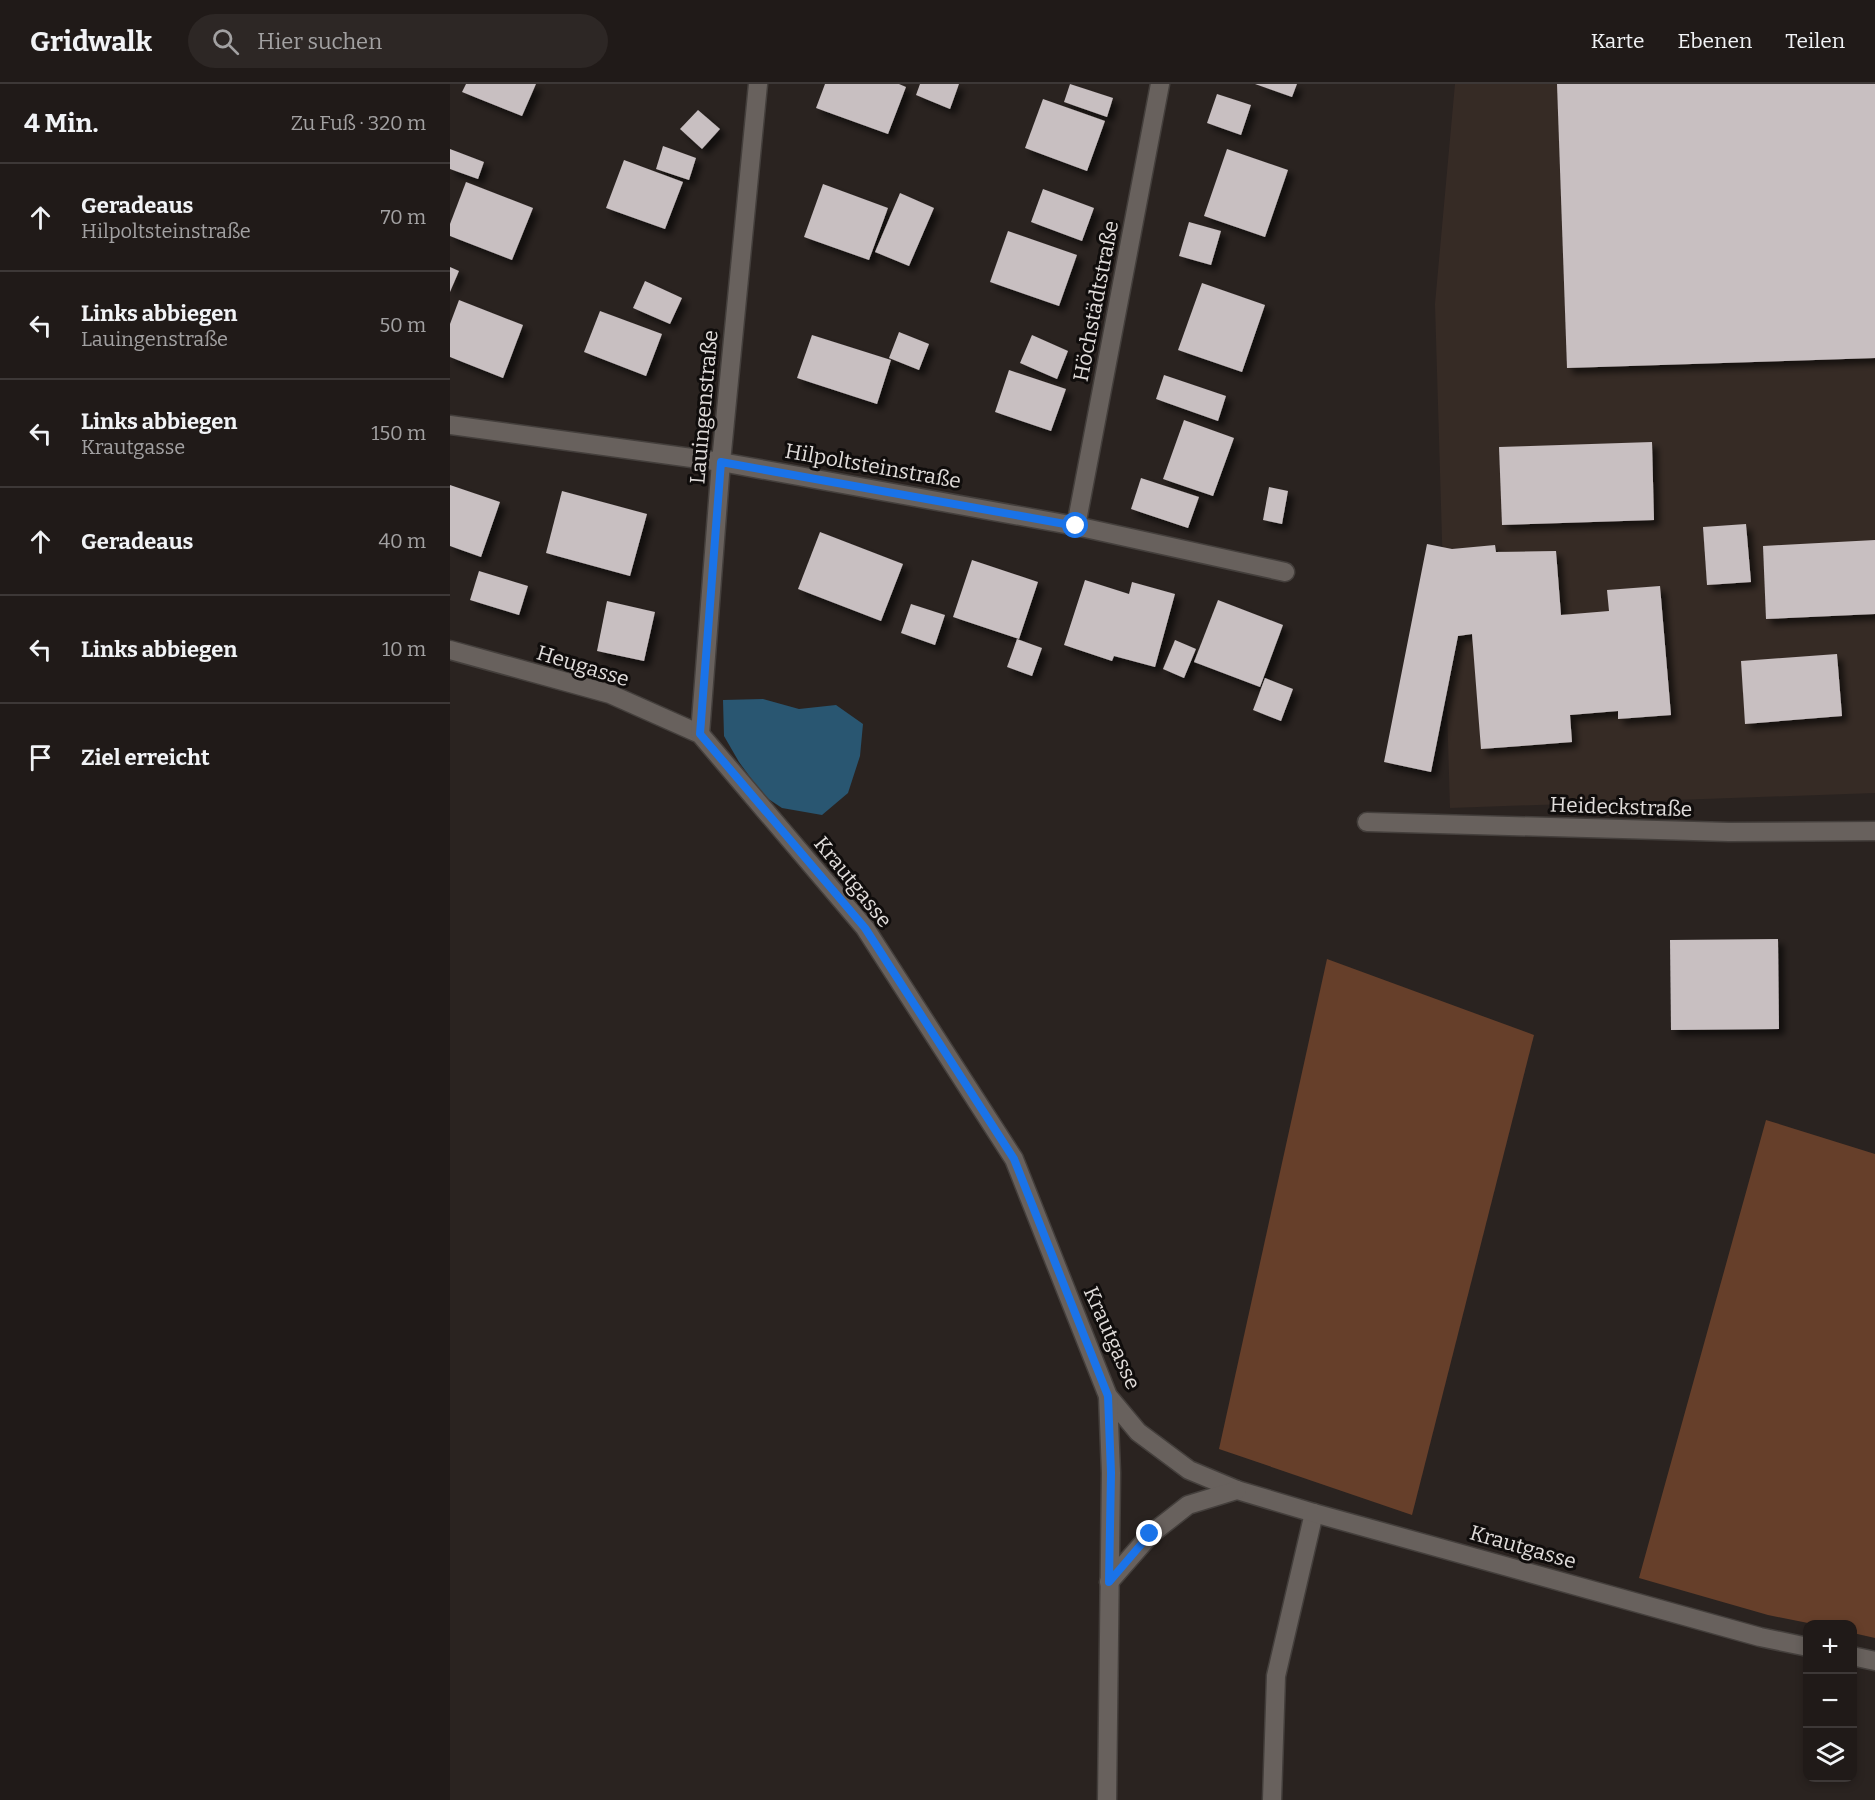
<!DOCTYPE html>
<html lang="de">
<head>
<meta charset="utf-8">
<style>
  body { margin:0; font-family:Bitter,serif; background:#2d2725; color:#f1f3f6 }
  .controls { position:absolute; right:18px; bottom:18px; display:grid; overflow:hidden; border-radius:12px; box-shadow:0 3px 9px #0003 }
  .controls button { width:54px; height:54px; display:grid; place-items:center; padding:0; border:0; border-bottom:2px solid #3d3837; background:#201a18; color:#f1f3f6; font:30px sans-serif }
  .stop { position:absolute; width:18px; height:18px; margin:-14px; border:4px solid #1a73e8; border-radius:50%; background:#fff }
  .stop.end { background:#1a73e8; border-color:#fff; box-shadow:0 2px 6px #0008 }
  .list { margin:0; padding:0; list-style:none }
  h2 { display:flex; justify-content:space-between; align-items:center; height:78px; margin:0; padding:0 24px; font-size:26px }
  h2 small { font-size:20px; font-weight:400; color:#a2a1a2 }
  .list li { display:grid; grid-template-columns:39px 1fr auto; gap:18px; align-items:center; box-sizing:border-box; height:108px; padding:0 24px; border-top:2px solid #3d3837 }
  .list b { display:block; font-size:22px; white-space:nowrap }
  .list p { margin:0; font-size:20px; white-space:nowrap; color:#a2a1a2 }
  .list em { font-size:20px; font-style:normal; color:#a2a1a2 }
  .icon { flex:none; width:33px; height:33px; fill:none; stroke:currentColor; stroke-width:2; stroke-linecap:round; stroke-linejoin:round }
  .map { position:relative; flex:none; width:1425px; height:1716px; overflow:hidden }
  header { display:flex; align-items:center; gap:36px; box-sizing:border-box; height:84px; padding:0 30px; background:#201a18; border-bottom:2px solid #3d3837 }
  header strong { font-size:28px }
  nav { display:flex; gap:33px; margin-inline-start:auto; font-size:21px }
  .search { width:420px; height:54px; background:#2d2725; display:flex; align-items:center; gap:15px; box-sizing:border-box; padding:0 21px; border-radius:33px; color:#a2a1a2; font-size:22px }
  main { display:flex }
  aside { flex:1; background:#201a18 }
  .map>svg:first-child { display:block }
</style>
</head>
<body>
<header>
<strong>Gridwalk</strong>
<div class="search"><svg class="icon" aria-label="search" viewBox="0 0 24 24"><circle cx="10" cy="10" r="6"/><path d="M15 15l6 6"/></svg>Hier suchen</div>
<nav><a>Karte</a><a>Ebenen</a><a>Teilen</a></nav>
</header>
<main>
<aside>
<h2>4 Min.<small>Zu Fuß · 320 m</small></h2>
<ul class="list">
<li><svg class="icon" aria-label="ahead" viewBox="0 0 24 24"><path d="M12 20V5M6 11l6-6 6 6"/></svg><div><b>Geradeaus</b><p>Hilpoltsteinstraße</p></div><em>70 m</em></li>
<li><svg class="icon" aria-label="left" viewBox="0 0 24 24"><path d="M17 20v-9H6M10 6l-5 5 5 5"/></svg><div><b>Links abbiegen</b><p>Lauingenstraße</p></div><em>50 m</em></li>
<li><svg class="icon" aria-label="left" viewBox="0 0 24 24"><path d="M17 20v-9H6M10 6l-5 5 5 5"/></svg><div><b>Links abbiegen</b><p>Krautgasse</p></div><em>150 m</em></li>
<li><svg class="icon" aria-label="ahead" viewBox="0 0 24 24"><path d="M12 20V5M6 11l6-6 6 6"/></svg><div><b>Geradeaus</b></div><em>40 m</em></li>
<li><svg class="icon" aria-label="left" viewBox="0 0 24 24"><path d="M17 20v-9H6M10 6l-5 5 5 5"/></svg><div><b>Links abbiegen</b></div><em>10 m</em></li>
<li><svg class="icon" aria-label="arrive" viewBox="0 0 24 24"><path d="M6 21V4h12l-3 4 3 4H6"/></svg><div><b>Ziel erreicht</b></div></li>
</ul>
</aside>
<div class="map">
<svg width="1425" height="1716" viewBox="0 0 1425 1716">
  <defs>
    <filter id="shadow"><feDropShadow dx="5.5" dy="5.5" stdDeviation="3" flood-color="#0009"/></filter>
  </defs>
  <rect width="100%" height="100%" fill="#2a2320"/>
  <polygon fill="#362b25" points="1005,0 1425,0 1425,709 1000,724 985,220"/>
  <g fill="#663f2a">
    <polygon points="877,875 1084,951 962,1431 769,1365"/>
    <polygon points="1316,1036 1425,1070 1425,1554 1403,1549 1402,1540 1363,1540 1318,1531 1189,1494"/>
  </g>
  <polygon fill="#295671" points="313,615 349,625 386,621 413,640 410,672 398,709 372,731 332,724 314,712 289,678 274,652 273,616"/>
  <g fill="#c8bfc1" filter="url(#shadow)">
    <polygon points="16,0 86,0 72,32 12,8"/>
    <polygon points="375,0 449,0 456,3 438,50 366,24"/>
    <polygon points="470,0 509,0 500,25 466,11"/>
    <polygon points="620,0 663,14 657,33 614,18"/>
    <polygon points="805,0 847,0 842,13"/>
    <polygon points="1107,0 1425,0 1425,274 1117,284"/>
    <polygon points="767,10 801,21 791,51 757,39"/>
    <polygon points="593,15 655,37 637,87 575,64"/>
    <polygon points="248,26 270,45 252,65 230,45"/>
    <polygon points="213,62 246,74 239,96 206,85"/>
    <polygon points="0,65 34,78 28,95 0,85"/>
    <polygon points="777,65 838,86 815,153 754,132"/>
    <polygon points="174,76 233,98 215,145 156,124"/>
    <polygon points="16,98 83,124 62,176 0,152 0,140"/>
    <polygon points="373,100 438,124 419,176 354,153"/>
    <polygon points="593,105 644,124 632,157 581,138"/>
    <polygon points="450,109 484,124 459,182 425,168"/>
    <polygon points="739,138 771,147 761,181 729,172"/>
    <polygon points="558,147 627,171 609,222 540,198"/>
    <polygon points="0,183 9,187 0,208"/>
    <polygon points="195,197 232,214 220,240 183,224"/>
    <polygon points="752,199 815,221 792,288 728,266"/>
    <polygon points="9,216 73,241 53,294 0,273 0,240"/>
    <polygon points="150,227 212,250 196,292 134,268"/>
    <polygon points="449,248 479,260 469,286 439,274"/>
    <polygon points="362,251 441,276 427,320 347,294"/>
    <polygon points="582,251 618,267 607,295 570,279"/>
    <polygon points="559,286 616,305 601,347 545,328"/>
    <polygon points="714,291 776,312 768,337 706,315"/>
    <polygon points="734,336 784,354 763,412 713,395"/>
    <polygon points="1202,358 1204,436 1052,441 1049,363"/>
    <polygon points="691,394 749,413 738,444 681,425"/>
    <polygon points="0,401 50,418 31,473 0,462"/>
    <polygon points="819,403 838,407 832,440 813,436"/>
    <polygon points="112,407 197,430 180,492 96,469"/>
    <polygon points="1296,440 1301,498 1257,501 1253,443"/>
    <polygon points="370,448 453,480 431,537 348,505"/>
    <polygon points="1425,456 1425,530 1316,535 1313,462"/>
    <polygon points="977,460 1002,465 1045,461 1046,468 1106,467 1111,531 1159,527 1157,506 1210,502 1221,631 1168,635 1168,627 1120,631 1122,658 1031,665 1022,550 1008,552 981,688 934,678"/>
    <polygon points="522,476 588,498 569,555 503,533"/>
    <polygon points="29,487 78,502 69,531 20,516"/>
    <polygon points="635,496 679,510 682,498 725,510 705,583 664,572 662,577 614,561"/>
    <polygon points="768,516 833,541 810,603 744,578"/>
    <polygon points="157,517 205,528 194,577 147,567"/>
    <polygon points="461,520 495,531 485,561 451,549"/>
    <polygon points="567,555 592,564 582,592 557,583"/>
    <polygon points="725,556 746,565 734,594 713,585"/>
    <polygon points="1387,570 1392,632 1295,640 1291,577"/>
    <polygon points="815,594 843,605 831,637 803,626"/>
    <polygon points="1328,855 1329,945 1221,946 1220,856"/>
  </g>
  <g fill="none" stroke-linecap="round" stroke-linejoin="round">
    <g stroke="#443f3c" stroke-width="21">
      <polyline id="lane" points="822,1716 826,1592 864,1429"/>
    </g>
    <g stroke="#443f3c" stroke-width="21">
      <g id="street">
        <polyline points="0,341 271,378 626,442 835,488"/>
        <polyline points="626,442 710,0"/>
        <polyline points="0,566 160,610 250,650 415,844 564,1075 658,1312 688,1348 739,1386 787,1406 864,1429 1310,1553 1358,1563"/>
        <polyline points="250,650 271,378 308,0"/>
        <polyline points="917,738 1279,748 1425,747"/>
        <polyline points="659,1498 701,1450 738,1421 787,1406"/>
        <polyline points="1402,1572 1425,1577"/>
        <polyline points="657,1716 661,1389 658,1312"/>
      </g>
    </g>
    <use href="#lane" stroke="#68615d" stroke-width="18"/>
    <use href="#street" stroke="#68615d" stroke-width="18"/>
  </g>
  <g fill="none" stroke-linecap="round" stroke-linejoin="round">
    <polyline stroke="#1a73e8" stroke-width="8" points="626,442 271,378 250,650 415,844 564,1075 658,1312 661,1389 659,1498 700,1450"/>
  </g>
  <g text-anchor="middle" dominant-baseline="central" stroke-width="6" stroke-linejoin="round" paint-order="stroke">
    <g font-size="21" fill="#e1dddb" stroke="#100d0c">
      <text transform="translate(646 217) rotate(-79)">Höchstädtstraße</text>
      <text transform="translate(254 323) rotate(-85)">Lauingenstraße</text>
      <text transform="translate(423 382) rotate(10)">Hilpoltsteinstraße</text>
      <text transform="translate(133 582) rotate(17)">Heugasse</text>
      <text transform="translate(1171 723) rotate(2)">Heideckstraße</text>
      <text transform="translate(403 798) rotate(51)">Krautgasse</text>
      <text transform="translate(662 1254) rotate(66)">Krautgasse</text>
      <text transform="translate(1073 1463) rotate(16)">Krautgasse</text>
    </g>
  </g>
</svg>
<div class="controls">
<button>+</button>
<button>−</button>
<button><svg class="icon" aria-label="layers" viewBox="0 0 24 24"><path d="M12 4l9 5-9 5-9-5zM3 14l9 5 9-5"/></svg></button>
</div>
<div class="stop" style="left:626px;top:442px"></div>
<div class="stop end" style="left:700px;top:1450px"></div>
</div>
</main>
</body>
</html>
